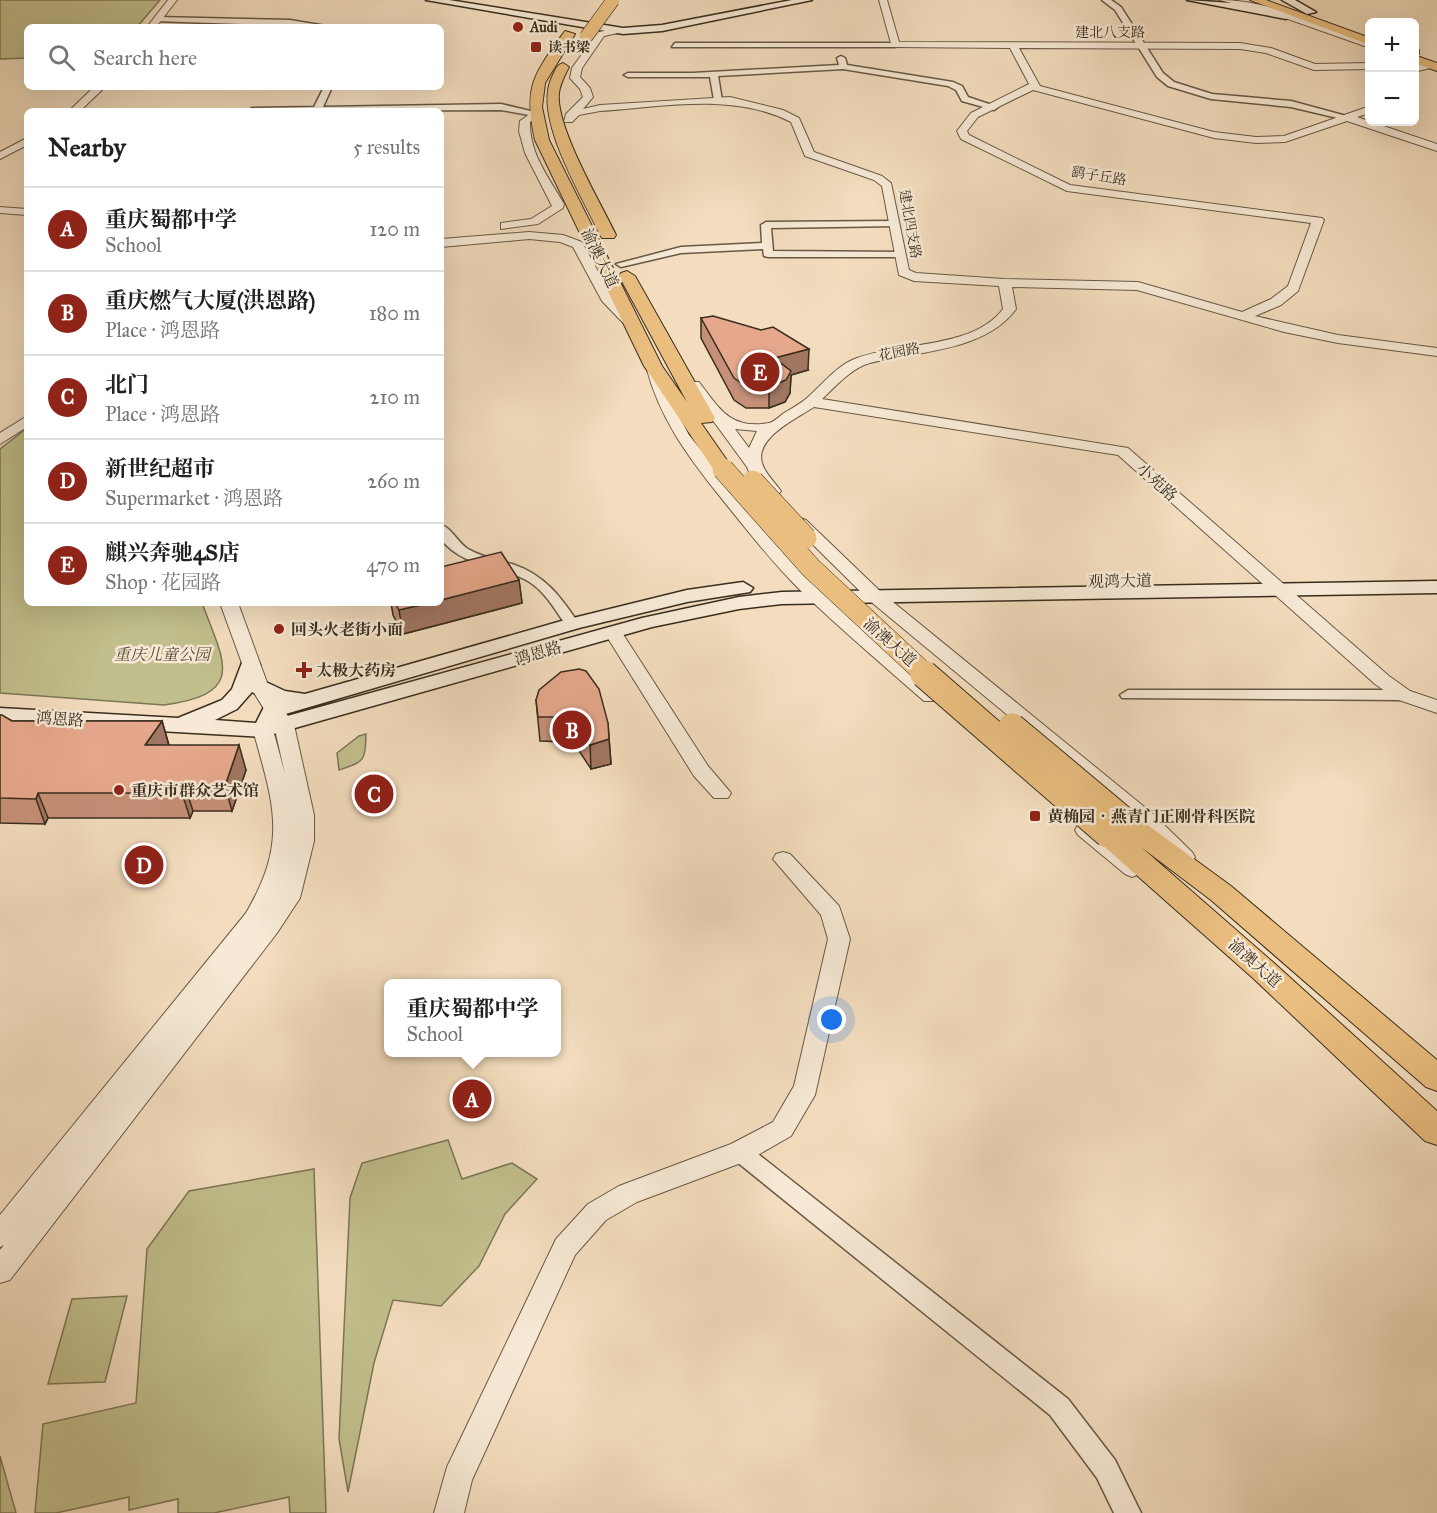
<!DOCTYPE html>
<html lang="en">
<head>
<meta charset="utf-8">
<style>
  body { margin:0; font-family:"IM FELL Great Primer","Noto Serif SC",serif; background:#f6f6f6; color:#202124 }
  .controls { position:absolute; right:18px; top:18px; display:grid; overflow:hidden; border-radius:9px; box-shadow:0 6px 24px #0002 }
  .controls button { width:54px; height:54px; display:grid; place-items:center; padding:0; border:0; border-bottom:2px solid #e0e0e0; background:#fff; color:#202124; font:30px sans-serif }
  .you { position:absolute; left:832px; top:1020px; width:21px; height:21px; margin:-15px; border:4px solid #fff; border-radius:50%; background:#1a73e8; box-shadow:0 0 0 9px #1a73e833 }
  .badge { display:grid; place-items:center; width:39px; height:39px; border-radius:50%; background:#8f2418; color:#fff; font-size:20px; font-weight:700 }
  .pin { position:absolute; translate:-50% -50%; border:3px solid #fff; box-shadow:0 2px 6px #0006 }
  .popup { position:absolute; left:384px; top:979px; width:177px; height:78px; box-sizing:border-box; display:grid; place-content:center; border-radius:9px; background:#fff; filter:drop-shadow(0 2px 4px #0005); font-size:20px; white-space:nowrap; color:#757577 }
  .popup b { font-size:22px; color:#202124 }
  .popup::after { content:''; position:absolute; left:50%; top:100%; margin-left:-12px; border:12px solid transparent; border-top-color:#fff }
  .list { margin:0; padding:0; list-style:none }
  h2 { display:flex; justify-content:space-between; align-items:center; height:78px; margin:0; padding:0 24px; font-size:26px }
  h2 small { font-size:20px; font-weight:400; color:#757577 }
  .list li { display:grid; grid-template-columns:39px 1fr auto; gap:18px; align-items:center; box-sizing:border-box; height:84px; padding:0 24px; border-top:2px solid #e0e0e0 }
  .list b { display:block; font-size:22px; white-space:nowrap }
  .list p { margin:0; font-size:20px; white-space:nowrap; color:#757577 }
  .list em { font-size:20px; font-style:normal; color:#757577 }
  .icon { flex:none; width:33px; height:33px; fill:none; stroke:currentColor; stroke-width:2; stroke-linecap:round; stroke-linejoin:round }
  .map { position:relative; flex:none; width:1437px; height:1513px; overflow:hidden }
  .search { position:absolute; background:#fff; box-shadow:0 6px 24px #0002; left:24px; top:24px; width:420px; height:66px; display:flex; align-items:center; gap:15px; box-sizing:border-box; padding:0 21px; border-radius:9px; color:#757577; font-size:22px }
  .panel { position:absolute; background:#fff; box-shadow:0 6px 24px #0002; left:24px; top:108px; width:420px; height:498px; border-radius:9px }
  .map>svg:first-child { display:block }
</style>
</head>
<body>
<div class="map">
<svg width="1437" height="1513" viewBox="0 0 1437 1513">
  <rect width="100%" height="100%" fill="#f3ddbe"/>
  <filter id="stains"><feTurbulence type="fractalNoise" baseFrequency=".00333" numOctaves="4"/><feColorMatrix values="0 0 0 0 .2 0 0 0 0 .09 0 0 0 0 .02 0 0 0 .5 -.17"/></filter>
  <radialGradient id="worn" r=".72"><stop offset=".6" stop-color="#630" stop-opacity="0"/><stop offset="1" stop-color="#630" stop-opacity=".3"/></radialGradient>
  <g fill="#c1bf8d" stroke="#7d7655" stroke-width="1.5">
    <polygon points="0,0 160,0 137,27 27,27 27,58 0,59"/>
    <path d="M27 428V603H202C224 662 247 694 164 705L0 693V449Z"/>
    <path d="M366 734C365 762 365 761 339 770L337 753 359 736Z"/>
    <polygon points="448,1140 462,1179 512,1163 537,1179 505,1214 479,1266 441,1306 393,1300 374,1363 348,1492 339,1439 350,1198 362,1163"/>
    <polygon points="314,1169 326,1513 290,1513 289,1497 214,1513 178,1513 178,1499 129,1510 129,1497 56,1513 35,1513 43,1424 136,1403 147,1249 189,1191"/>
    <polygon points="127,1296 105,1382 48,1384 72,1299"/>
    <polygon points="0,1456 16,1513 0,1513"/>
  </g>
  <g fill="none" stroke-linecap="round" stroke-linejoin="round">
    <g stroke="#685945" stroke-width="3">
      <g id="minor">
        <polygon points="1102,0 1111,0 1121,7 1163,73 1174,82 1212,94 1291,101 1350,117 1346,120 1291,107 1211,99 1168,86 1157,77 1115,10"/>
        <polygon points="157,17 290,20 332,27 154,21"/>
        <polygon points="675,43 895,43 899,45 895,47 672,47"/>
        <polygon points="841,56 845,58 847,65 953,82 962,86 968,97 998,107 994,110 962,101 956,90 948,86 843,69 718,76 722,100 718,103 714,100 710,77 628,77 624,75 628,73 693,73 839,65 837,58"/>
        <polygon points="324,87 332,87 323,107 501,104 539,113 535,116 501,110 248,111 252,108 314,107"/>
        <polygon points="893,221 898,224 897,226 771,228 773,251 903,252 904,254 899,257 768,257 764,256 763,249 681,253 621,267 616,264 681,247 762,243 761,225 766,222"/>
        <path d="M441 525C451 527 458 543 468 549 482 557 497 560 512 564 545 575 560 596 579 624L577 627H567C556 611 545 591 528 581 499 565 462 567 441 539Z"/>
        <polygon points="1128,690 1403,690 1411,695 1403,700 1122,698 1120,695"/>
        <polygon points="740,1143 748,1146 1068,1399 1115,1460 1141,1513 1114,1513 1097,1478 1050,1415 732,1158 729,1152 732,1146"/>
      </g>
    </g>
    <g stroke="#685945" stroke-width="2">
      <g id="tertiary">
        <polygon points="168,0 177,0 156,27 147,27"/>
        <path d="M879 0H887L899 42 1240 43 1271 48 1315 64 1370 63V69L1314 70 1266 53 1240 49 1019 48 1040 86 1214 132 1256 137 1284 136 1370 106V113L1357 117 1437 144V151L1347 121 1285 142 1256 143 1214 138 1033 90 978 117 967 131 969 135 1070 185 1322 218 1324 220 1298 291 1281 305 1255 316 1338 335 1437 348V356L1338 343 1284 332 1137 290 1012 287 1016 309C990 345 937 350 896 358 886 360 874 361 864 365 848 372 835 387 822 399L1128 448 1389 676 1410 691 1437 700V713L1396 699 1375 684 1118 455 814 407C796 419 749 440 764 468 768 476 775 483 781 491L779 494H767L753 475 750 474 747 467 687 385 689 382H699C719 408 730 430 769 423 774 422 780 416 784 413 792 408 800 404 807 398 823 384 837 365 857 358 900 342 973 349 1003 309L999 286 914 281 899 275 882 186 874 180 805 156 791 122C732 92 663 107 600 111L579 115 572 122H564L566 114 583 97 580 89 570 78 572 68 598 32 623 28 627 31 604 36 582 68 580 77 590 88 593 97 583 109 600 105 730 97 783 110 799 118 814 152 882 176 891 183 909 270 916 273 1004 279 1138 282 1242 312 1271 299 1288 286 1311 223 1067 191 961 139 957 131 971 113 1029 84 1010 48 892 47ZM735 429 757 431 749 448Z"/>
        <path d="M1219 0C1270 0 1321 25 1370 42V48L1265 11Z"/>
        <polygon points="1414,48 1419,50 1419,54 1414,54"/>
        <polygon points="1431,62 1436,65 1434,67 1414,72 1414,66"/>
        <polygon points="94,87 105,87 80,111 69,111"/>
        <path d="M535 110 540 113 530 122C529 153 549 178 564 204L563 208 538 224 501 229V223L531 219 552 206 525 153 519 131 520 121Z"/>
        <polygon points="27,138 27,145 0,159 0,152"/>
        <polygon points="0,207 27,209 27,215 0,213"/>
        <polygon points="529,232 563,235 582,242 613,299 638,322 638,328 628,328 602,301 573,247 560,242 529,239 441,247 441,239"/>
        <path d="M653 362 660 366 671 402 689 435 771 538 826 596 938 693 940 697 938 701H924C882 664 839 628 799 589 771 561 747 530 722 499 689 458 659 418 646 366Z"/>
        <polygon points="27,416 27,427 0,444 0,433"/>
        <polygon points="800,518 806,520 882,593 1153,814 1192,852 1195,857 1192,862 1185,864 1178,862 1139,824 870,601 794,526 792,523"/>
        <path d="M220 603H238L269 688 294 725 314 815V841L300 898 277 933 10 1280 0 1283V1250L4 1245 0 1247V1215L246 913C288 841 274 806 253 730L256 726H270L273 730 285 774 274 725 251 688Z"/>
        <polygon points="613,627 619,628 708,766 731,793 728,798 714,798 694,776 604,632"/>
        <polygon points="1085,823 1092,825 1139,864 1143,869 1139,874 1132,877 1125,874 1078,835 1075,830 1078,825"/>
        <polygon points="783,852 790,854 839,906 850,939 815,1095 791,1136 749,1160 637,1202 606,1220 575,1255 472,1480 464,1513 434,1513 447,1467 556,1239 588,1204 619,1186 731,1144 773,1122 794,1086 828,939 821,915 773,859 776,854"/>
      </g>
    </g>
    <g stroke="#392d1d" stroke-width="3">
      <g id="secondary">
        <polygon points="426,0 449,0 623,28 662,25 792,0 812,0 662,31 623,34"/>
        <polygon points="1187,0 1247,4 1291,16 1286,19"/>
        <polygon points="1282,0 1295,0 1316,12 1307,14"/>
        <path d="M1437 581V593L782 604 739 609 652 627 263 737 0 722V708L178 718 222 700 232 689 243 660H257L260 665 256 682 268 683 285 691 305 694 565 620 687 590 743 582 753 588 750 592 687 602 579 628 282 715 280 718 642 618 739 597 782 592ZM252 692 273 703 265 705 256 723 215 720 237 709Z"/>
      </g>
    </g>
    <g stroke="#392d1d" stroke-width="2">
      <g id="primary">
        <polygon points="1250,0 1266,0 1370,38 1370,45"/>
        <path d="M565 31 575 34 545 83 542 107 549 140 662 366 687 402 619 276 621 273 627 271 635 276 715 418 712 422 701 423 733 469 730 473H716L644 366 535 140C523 86 534 74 565 31Z"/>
        <polygon points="1414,55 1437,63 1437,71 1414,63"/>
        <path d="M563 63 569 67C565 75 560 84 559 93 555 126 601 203 616 235L614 238H602L600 235C583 197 532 117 552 77 555 71 556 65 563 63Z"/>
        <polygon points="1129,816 1138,818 1231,886 1437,1060 1437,1091 1426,1087 1211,900 1141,847 1274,963 1437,1111 1437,1145 1425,1141 1254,979 1098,841 1095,834 1098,827 1108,825 1117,827 1120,818"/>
      </g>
    </g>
    <use href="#minor" fill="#f7e9d5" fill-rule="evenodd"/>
    <use href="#tertiary" fill="#f7e9d5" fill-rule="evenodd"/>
    <use href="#secondary" fill="#f7e9d5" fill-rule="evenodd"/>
    <use href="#primary" fill="#eabe7f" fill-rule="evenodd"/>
    <g stroke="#392d1d" stroke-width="14" stroke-linecap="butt">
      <polyline id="primary-bridge-far2" points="586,37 613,0"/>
    </g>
    <g stroke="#392d1d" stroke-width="22" stroke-linecap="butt">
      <g id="primary-bridge-far1">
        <polyline points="723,469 811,568 926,675"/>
        <polyline points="753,481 806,538"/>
      </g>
    </g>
    <g stroke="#392d1d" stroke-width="29" stroke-linecap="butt">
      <g id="primary-bridge">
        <polyline points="924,674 1108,834"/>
        <polyline points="1012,727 1129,825"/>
      </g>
    </g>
    <use href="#primary-bridge-far2" stroke="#eabe7f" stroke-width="13"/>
    <use href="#primary-bridge-far1" stroke="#eabe7f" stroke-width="21"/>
    <use href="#primary-bridge" stroke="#eabe7f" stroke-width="27"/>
  </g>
  <g fill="#c69078" stroke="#392d1d" stroke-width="1.5">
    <polygon points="701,318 808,370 791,375 790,393 785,402 769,408 746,408 734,400 701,338"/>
    <polygon points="519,580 522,603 403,634 393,615 391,603 441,603"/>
    <polygon points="536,700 608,723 611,764 591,769 576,746 565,742 540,741"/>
    <polygon points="0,715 12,721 162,721 169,745 246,770 232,811 193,811 190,818 48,818 45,824 0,823"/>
  </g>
  <g fill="#a17662" stroke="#392d1d" stroke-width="1.5">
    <polygon points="809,349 808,370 791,375 790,393 785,402 769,408 769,387 774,358"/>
    <polygon points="519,580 522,603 403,634 399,610 429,603 441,603 441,600"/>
    <polygon points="162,721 169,746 145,745"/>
    <polygon points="609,739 611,764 591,769 590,745"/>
    <polygon points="239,745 246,770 232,811 225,786"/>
    <polygon points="185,786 193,811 190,818 182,793"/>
    <polygon points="38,793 48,818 45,824 36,799"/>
  </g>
  <g fill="#e6a88c" stroke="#392d1d" stroke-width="1.5">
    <polygon points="713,316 761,330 773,327 809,349 774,358 791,371 786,380 769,387 746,386 734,378 701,318"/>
    <polygon points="501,552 519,580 441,600 441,567"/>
    <polygon points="395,603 429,603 399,610"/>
    <polygon points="579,669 586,671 599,689 608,723 609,739 590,745 574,721 563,717 538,717 536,700 539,690 561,672"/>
    <polygon points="0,715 2,715 12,721 162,721 145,745 239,745 225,786 185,786 182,793 38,793 36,799 0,798"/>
  </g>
  <g fill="#8f2418" stroke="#f7e9d5" stroke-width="2">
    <circle cx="518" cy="27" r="6"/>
    <rect x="530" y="41" width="12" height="12" rx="3"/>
    <circle cx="279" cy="629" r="6"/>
    <path d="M301 661h6v6h6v6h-6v6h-6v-6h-6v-6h6z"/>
    <circle cx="119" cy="790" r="6"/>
    <rect x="1029" y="810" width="12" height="12" rx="3"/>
  </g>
  <g text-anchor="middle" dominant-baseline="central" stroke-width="5" stroke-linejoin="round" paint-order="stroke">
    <g font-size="14" font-weight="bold" fill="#392d1d" stroke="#f7e9d5" text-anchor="start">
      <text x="530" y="27">Audi</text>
      <text x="548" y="47">读书梁</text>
    </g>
    <g font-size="14" fill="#392d1d" stroke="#f7e9d5">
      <text x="1110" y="32">建北八支路</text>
      <text transform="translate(1099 176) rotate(9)">鹞子丘路</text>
      <text transform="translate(910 224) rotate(80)">建北四支路</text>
      <text transform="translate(899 352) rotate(-11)">花园路</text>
    </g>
    <g font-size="16" fill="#392d1d" stroke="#f7e9d5">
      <text transform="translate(600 258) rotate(64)">渝澳大道</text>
      <text transform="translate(1157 482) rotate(42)">小苑路</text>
      <text transform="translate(1120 581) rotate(-1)">观鸿大道</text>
      <text transform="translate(890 642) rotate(42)">渝澳大道</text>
      <text transform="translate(538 653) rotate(-16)">鸿恩路</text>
      <text transform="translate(60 719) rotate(4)">鸿恩路</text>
      <text transform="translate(1255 963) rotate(42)">渝澳大道</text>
    </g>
    <g font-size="16" font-weight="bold" fill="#392d1d" stroke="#f7e9d5" text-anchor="start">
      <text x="291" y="629">回头火老街小面</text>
      <text x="316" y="670">太极大药房</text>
      <text x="131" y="790">重庆市群众艺术馆</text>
      <text x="1047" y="816">黄桷园‧燕青门正刚骨科医院</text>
    </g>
    <g font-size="16" font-style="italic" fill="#544a33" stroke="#f7e9d5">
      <text x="162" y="654">重庆儿童公园</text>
    </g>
  </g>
  <rect width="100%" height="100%" filter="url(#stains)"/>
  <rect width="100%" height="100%" fill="url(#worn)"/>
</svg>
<div class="controls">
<button>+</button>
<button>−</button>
</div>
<div class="you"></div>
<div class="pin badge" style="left:472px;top:1099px">A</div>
<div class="popup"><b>重庆蜀都中学</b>School</div>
<div class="pin badge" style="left:572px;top:730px">B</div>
<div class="pin badge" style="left:374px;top:794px">C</div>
<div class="pin badge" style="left:144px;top:865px">D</div>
<div class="pin badge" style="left:760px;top:372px">E</div>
<div class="search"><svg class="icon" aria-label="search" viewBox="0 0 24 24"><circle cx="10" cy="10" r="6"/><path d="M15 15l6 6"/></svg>Search here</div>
<section class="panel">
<h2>Nearby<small>5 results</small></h2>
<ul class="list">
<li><span class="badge">A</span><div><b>重庆蜀都中学</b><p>School</p></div><em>120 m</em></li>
<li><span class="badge">B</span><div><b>重庆燃气大厦(洪恩路)</b><p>Place · 鸿恩路</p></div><em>180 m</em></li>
<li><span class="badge">C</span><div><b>北门</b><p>Place · 鸿恩路</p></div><em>210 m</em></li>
<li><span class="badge">D</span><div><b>新世纪超市</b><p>Supermarket · 鸿恩路</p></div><em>260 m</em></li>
<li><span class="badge">E</span><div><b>麒兴奔驰4S店</b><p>Shop · 花园路</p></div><em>470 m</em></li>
</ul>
</section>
</div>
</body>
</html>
